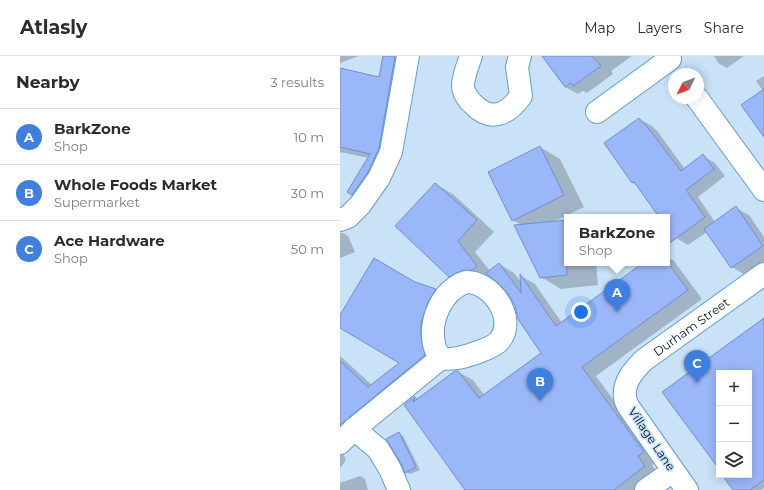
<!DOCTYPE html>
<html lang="en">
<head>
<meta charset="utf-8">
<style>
  body { margin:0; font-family:Montserrat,sans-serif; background:#f2f2f3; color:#2b2b33 }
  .controls { position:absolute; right:12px; bottom:12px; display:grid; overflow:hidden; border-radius:0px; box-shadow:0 2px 10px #0003 }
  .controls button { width:36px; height:36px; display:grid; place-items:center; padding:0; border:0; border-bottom:1px solid #e1e1e2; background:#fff; color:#2b2b33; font:20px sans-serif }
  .compass { position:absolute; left:328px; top:12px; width:36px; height:36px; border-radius:50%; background:#fff; box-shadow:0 2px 10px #0003; rotate:227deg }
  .you { position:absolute; left:241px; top:256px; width:14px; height:14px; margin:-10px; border:3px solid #fff; border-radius:50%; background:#1a73e8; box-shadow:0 0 0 6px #1a73e833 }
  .badge { display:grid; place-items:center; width:26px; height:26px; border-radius:50%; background:#db2777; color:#fff; font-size:13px; font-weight:700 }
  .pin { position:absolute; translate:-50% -33px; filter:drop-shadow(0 1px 2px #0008) }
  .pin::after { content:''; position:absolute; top:21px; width:14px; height:12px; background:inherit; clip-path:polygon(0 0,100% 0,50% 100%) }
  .popup { position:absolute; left:224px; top:158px; width:106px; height:52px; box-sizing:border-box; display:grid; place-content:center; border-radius:0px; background:#fff; filter:drop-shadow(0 1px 3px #0005); font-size:13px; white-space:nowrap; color:#7c7c81 }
  .popup b { font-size:15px; color:#2b2b33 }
  .popup::after { content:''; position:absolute; left:50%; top:100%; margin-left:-8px; border:8px solid transparent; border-top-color:#fff }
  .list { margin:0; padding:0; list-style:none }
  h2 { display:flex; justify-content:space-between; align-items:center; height:52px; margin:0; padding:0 16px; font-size:17px }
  h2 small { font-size:13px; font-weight:400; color:#7c7c81 }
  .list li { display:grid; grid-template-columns:26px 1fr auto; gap:12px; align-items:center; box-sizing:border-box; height:56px; padding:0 16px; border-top:1px solid #e1e1e2 }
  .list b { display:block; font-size:15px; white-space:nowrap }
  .list p { margin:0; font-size:13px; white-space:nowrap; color:#7c7c81 }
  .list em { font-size:13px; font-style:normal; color:#7c7c81 }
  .icon { flex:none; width:22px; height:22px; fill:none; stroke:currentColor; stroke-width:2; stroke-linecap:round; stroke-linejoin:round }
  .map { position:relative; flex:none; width:424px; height:434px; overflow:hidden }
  header { display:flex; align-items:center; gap:24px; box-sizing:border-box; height:56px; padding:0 20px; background:#fff; border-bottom:1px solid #e1e1e2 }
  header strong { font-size:19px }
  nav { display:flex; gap:22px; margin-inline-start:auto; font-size:14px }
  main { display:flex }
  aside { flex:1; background:#fff }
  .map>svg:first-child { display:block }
</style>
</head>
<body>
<header>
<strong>Atlasly</strong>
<nav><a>Map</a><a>Layers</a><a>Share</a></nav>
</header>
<main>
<aside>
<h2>Nearby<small>3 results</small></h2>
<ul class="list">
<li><span class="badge" style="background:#3f7fe0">A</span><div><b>BarkZone</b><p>Shop</p></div><em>10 m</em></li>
<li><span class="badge" style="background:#3f7fe0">B</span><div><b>Whole Foods Market</b><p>Supermarket</p></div><em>30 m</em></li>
<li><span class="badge" style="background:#3f7fe0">C</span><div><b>Ace Hardware</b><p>Shop</p></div><em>50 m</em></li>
</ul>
</aside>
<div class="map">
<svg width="424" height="434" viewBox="0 0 424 434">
  <rect width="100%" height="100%" fill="#c9e2f8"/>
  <g fill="#0003">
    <polygon points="0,0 19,0 0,7"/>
    <polygon points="44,0 73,0 27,147 8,136 29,102 0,96 0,13 40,22"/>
    <polygon points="203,0 292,0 271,15 273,18 247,37 243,35 238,38 225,31"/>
    <polygon points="374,0 404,0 387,12 378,7"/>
    <polygon points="424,20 424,80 423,35 416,25"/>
    <polygon points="299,63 312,70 318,76 345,113 363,100 375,107 385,120 358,141 375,166 396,152 409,159 424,181 424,206 405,219 392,211 367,176 348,189 336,182 327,170 327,161 321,161 298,129 293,127 265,87"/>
    <polygon points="200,91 220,103 244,151 213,166 227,165 227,207 256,207 258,229 221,233 201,221 181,169 173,164"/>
    <polygon points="96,128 114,139 154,176 135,196 150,215 159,208 174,217 182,227 181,220 195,228 222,267 305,207 327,207 327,201 334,205 362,243 256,320 318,405 312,409 319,419 300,434 126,434 65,349 75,341 78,343 118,316 133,324 144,339 202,297 169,238 154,222 151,224 128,230 110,220"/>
    <polygon points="0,177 3,177 8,180 15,196 0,202"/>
    <polygon points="75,227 96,233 112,243 104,256 101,309 4,394 4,400 6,404 0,412 0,300 32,329 61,307 0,271 0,261"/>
    <polygon points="424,263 424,432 421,434 395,434 384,419 409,419 409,317 379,317 379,413 324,336"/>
    <polygon points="59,378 63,380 80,414 70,418 66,416"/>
    <polygon points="20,420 25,423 28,434 0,434 0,427"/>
  </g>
  <g fill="#9ab7f9" stroke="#738ece">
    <polygon points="43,0 55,0 39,92 28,116 12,139 7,136 30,98 0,91 0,12 39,21"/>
    <polygon points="202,0 252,0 261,10 233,30 231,27 225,31"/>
    <polygon points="424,33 424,81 401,49"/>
    <polygon points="299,62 304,68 305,68 341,115 363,98 374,113 346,134 365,161 327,189 327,161 319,161 294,126 292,127 264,87"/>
    <polygon points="200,90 224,139 172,165 148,116"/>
    <polygon points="95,127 137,164 118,185 137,210 132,214 121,215 109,221 55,170"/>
    <polygon points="396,150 423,190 391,212 364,173"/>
    <polygon points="227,164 227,219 200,222 174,169"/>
    <polygon points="34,202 75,226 96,233 88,246 81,267 81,280 85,299 0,369 0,305 28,331 59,307 0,272 0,259"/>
    <polygon points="159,207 181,237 180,218 216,270 303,207 328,207 348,234 242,311 304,396 298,400 305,410 274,434 125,434 64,349 75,340 73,346 115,315 118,315 139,342 201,297 178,263 175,250 169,239 160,229 146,217"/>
    <polygon points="424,262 424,424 410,434 393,434 382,419 409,419 409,317 379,317 379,413 322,336"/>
    <polygon points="59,376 76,411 65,417 61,407 46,383"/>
  </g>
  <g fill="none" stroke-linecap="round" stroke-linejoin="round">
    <g stroke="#619dd2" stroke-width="24">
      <g id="minor">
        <path d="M131 0C128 9 123 20 123 30 123 36 128 44 133 48 151 67 168 58 181 40L177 11 180 0"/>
        <polyline points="357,42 424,134"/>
        <polyline points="257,56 330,3"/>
        <polyline points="0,164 8,161 20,149 39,122 51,96 68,0"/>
        <path d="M126 226C151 225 177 262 160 284 154 292 128 300 118 302 112 303 106 303 100 303 98 298 95 293 94 288 89 264 102 234 126 226Z"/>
        <polyline points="14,373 38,393 50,413 59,434"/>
        <polyline points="0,387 14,373 100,303"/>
        <polyline points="306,434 333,415"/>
        <path id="s1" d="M347 434 290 353C288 350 285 345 285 341 283 326 294 314 304 304L424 218"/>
      </g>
    </g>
    <use href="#minor" stroke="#fff" stroke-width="22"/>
  </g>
  <g text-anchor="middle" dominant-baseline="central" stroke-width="3.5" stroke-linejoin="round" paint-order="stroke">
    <g font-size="12" fill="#001629" stroke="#c9e2f8">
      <text stroke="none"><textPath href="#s1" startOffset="213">Durham Street</textPath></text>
      <text transform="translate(312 383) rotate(56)">Village Lane</text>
    </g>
  </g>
</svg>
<div class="controls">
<button>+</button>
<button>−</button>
<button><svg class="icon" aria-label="layers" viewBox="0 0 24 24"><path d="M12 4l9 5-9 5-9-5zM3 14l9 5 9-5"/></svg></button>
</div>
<svg class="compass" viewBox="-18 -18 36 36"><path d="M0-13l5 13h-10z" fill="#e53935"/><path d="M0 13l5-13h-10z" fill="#7c7c81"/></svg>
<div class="you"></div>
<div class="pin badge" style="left:277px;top:256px;background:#3f7fe0">A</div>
<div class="popup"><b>BarkZone</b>Shop</div>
<div class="pin badge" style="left:200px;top:345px;background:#3f7fe0">B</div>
<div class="pin badge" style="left:357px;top:327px;background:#3f7fe0">C</div>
</div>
</main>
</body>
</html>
